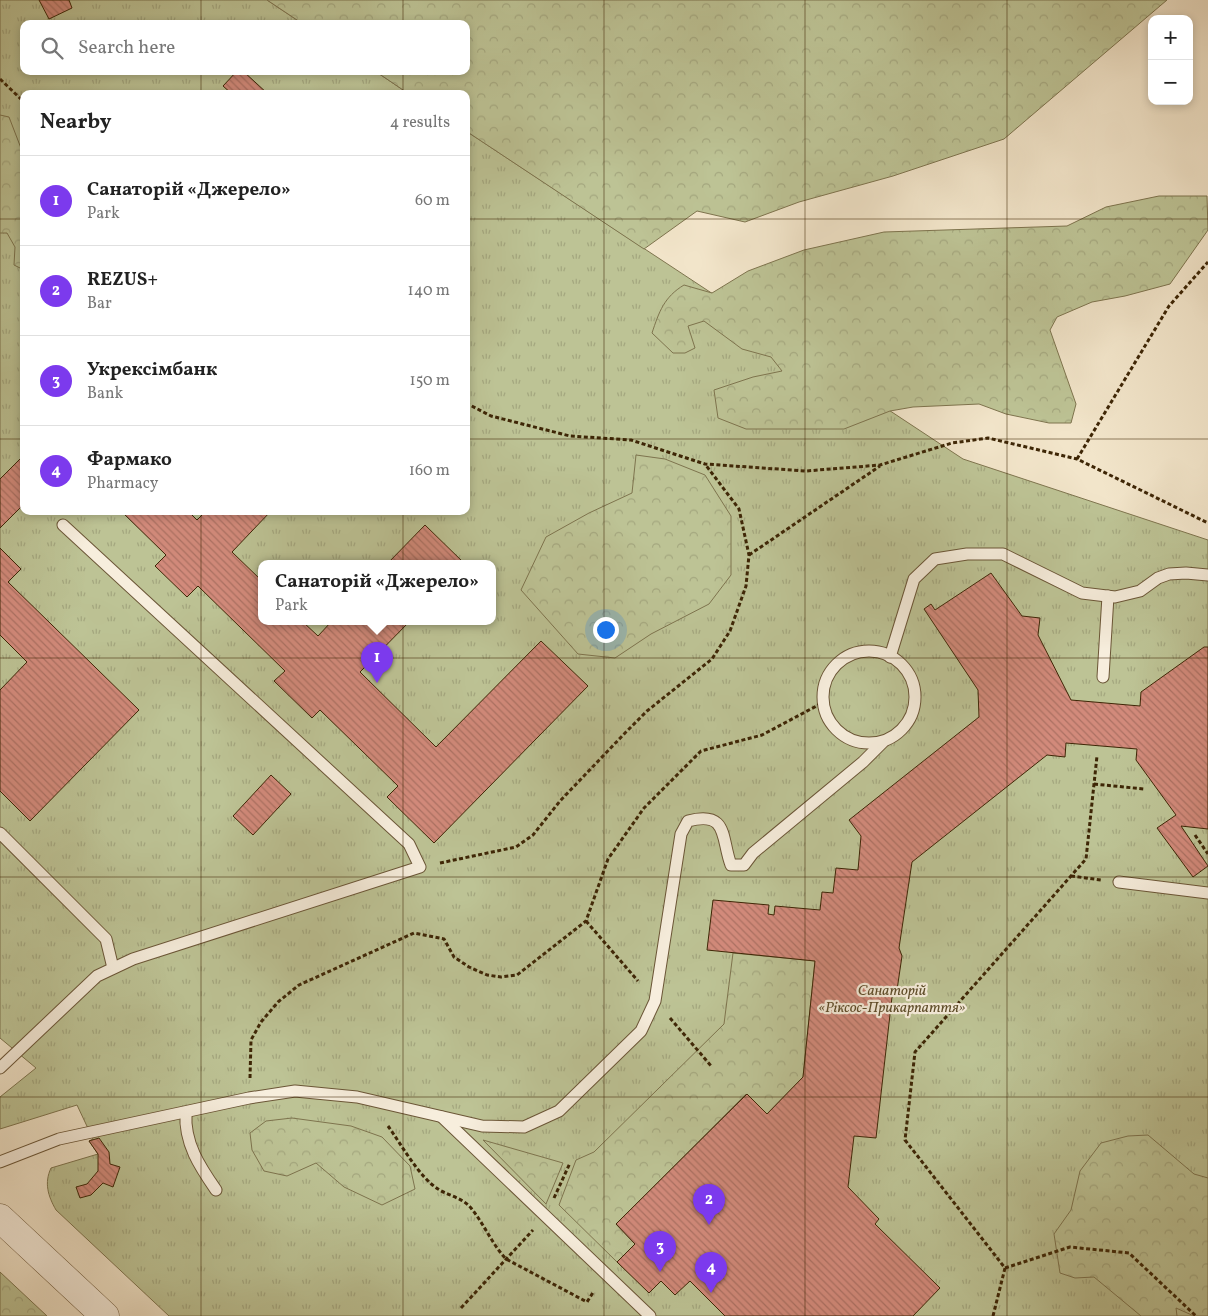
<!DOCTYPE html>
<html lang="en">
<head>
<meta charset="utf-8">
<style>
  body { margin:0; font-family:Vollkorn,serif; background:#f6f6f6; color:#222 }
  .controls { position:absolute; right:15px; top:15px; display:grid; overflow:hidden; border-radius:10px; box-shadow:0 2px 8px #0003 }
  .controls button { width:45px; height:45px; display:grid; place-items:center; padding:0; border:0; border-bottom:1px solid #e0e0e0; background:#fff; color:#222; font:25px sans-serif }
  .you { position:absolute; left:605px; top:629px; width:18px; height:18px; margin:-12px; border:4px solid #fff; border-radius:50%; background:#1a73e8; box-shadow:0 0 0 8px #1a73e833 }
  .badge { display:grid; place-items:center; width:32px; height:32px; border-radius:50%; background:#7c3aed; color:#fff; font-size:16px; font-weight:700 }
  .pin { position:absolute; translate:-50% -41px; filter:drop-shadow(0 1px 2px #0008) }
  .pin::after { content:''; position:absolute; top:26px; width:18px; height:15px; background:inherit; clip-path:polygon(0 0,100% 0,50% 100%) }
  .popup { position:absolute; left:258px; top:560px; width:238px; height:65px; box-sizing:border-box; display:grid; place-content:center; border-radius:10px; background:#fff; filter:drop-shadow(0 1px 4px #0005); font-size:16px; white-space:nowrap; color:#767676 }
  .popup b { font-size:19px; color:#222 }
  .popup::after { content:''; position:absolute; left:50%; top:100%; margin-left:-10px; border:10px solid transparent; border-top-color:#fff }
  .list { margin:0; padding:0; list-style:none }
  h2 { display:flex; justify-content:space-between; align-items:center; height:65px; margin:0; padding:0 20px; font-size:21px }
  h2 small { font-size:16px; font-weight:400; color:#767676 }
  .list li { display:grid; grid-template-columns:32px 1fr auto; gap:15px; align-items:center; box-sizing:border-box; height:90px; padding:0 20px; border-top:1px solid #e0e0e0 }
  .list b { display:block; font-size:19px; white-space:nowrap }
  .list p { margin:0; font-size:16px; white-space:nowrap; color:#767676 }
  .list em { font-size:16px; font-style:normal; color:#767676 }
  .icon { flex:none; width:28px; height:28px; fill:none; stroke:currentColor; stroke-width:2; stroke-linecap:round; stroke-linejoin:round }
  .map { position:relative; flex:none; width:1208px; height:1316px; overflow:hidden }
  .search { position:absolute; background:#fff; box-shadow:0 2px 8px #0003; left:20px; top:20px; width:450px; height:55px; display:flex; align-items:center; gap:12px; box-sizing:border-box; padding:0 18px; border-radius:10px; color:#767676; font-size:19px }
  .panel { position:absolute; background:#fff; box-shadow:0 2px 8px #0003; left:20px; top:90px; width:450px; height:425px; border-radius:10px }
  .map>svg:first-child { display:block }
</style>
</head>
<body>
<div class="map">
<svg width="1208" height="1316" viewBox="0 0 1208 1316">
  <defs>
    <pattern id="grass-tufts" width="24" height="20" patternUnits="userSpaceOnUse" patternTransform="scale(1.25)"><rect width="24" height="20" fill="#bdc395"/><path d="M3 7l-1-3M5 7V3M7 7l1-3M15 17l-1-3M17 17v-4M19 17l1-3" fill="none" stroke="#a4a77f"/></pattern>
    <pattern id="forest-crowns" width="20" height="18" patternUnits="userSpaceOnUse" patternTransform="scale(1.25)"><rect width="20" height="18" fill="#bdc395"/><path d="M2 6a3 3 0 1 1 6 0M12 15a3 3 0 1 1 6 0" fill="none" stroke="#a4a77f"/></pattern>
    <pattern id="building-back-hatch" width="6" height="6" patternUnits="userSpaceOnUse" patternTransform="scale(1.25)"><rect width="6" height="6" fill="#d28a7b"/><path d="M-1 5l2 2M0 0l6 6M5-1l2 2" fill="none" stroke="#ac7163"/></pattern>
  </defs>
  <rect width="100%" height="100%" fill="#f2e5ca"/>
  <filter id="stains"><feTurbulence type="fractalNoise" baseFrequency=".004" numOctaves="4"/><feColorMatrix values="0 0 0 0 .2 0 0 0 0 .09 0 0 0 0 .02 0 0 0 .5 -.17"/></filter>
  <radialGradient id="worn" r=".72"><stop offset=".6" stop-color="#630" stop-opacity="0"/><stop offset="1" stop-color="#630" stop-opacity=".3"/></radialGradient>
  <path fill="url(#grass-tufts)" stroke="#7e744e" fill-rule="evenodd" d="M0 0H267L303 24H24V71H375L409 94H24V511H466V131L963 459 1208 540V1316H169L56 1210C48 1196 44 1183 51 1168L98 1154 89 1141 93 1139 77 1105 0 1129V1097L36 1068 0 1038ZM262 564H492V622H262Z"/>
  <g fill="url(#forest-crowns)" stroke="#7e744e">
    <polygon points="267,0 1167,0 1004,139 893,176 799,202 745,222 697,211 644,249 466,131 466,94 409,94 375,71 466,71 466,24 303,24"/>
    <polygon points="0,115 9,117 24,156 24,270 14,265 15,247 7,233 0,233"/>
    <path d="M1159 196H1207L1208 230 1170 284 1125 296 1092 302 1057 317 1050 330 1076 404 1071 423H1049L1006 414 979 404 913 407 890 411 844 429H746L718 418 714 390 753 377 782 371 771 357 742 349 704 321 688 326 695 348 685 353H673L652 333C659 312 664 297 684 285L712 293 748 271 804 250 884 232 1067 226 1106 207Z"/>
    <polygon points="636,455 665,459 705,475 731,516 731,575 709,604 651,634 615,658 578,654 521,590 546,537 589,513 632,493"/>
    <polygon points="733,953 815,961 803,1077 767,1114 746,1094 616,1224 635,1244 617,1262 559,1205 576,1160 594,1152 724,1024"/>
    <polygon points="292,1118 351,1126 382,1137 410,1166 415,1189 382,1205 344,1187 316,1163 287,1176 264,1171 252,1150 250,1133 266,1121"/>
    <polygon points="1148,1135 1194,1174 1208,1178 1208,1316 1194,1316 1176,1308 1177,1316 1141,1316 1094,1277 1075,1278 1060,1273 1054,1234 1071,1210 1080,1171 1101,1143 1128,1136"/>
    <polygon points="483,1140 563,1163 546,1204"/>
    <polygon points="0,1272 47,1316 0,1316"/>
  </g>
  <g fill="url(#building-back-hatch)" stroke="#3e2606">
    <polygon points="39,0 69,0 72,8 49,19"/>
    <polygon points="237,71 243,71 268,94 232,94 223,86"/>
    <polygon points="24,455 24,504 0,528 0,479"/>
    <polygon points="121,511 188,511 197,520 206,511 271,511 232,552 262,581 262,622 303,622 318,636 331,622 409,622 360,672 436,747 541,641 588,686 434,843 387,797 398,786 320,710 312,718 274,681 285,671 198,586 187,597 155,566 166,555"/>
    <polygon points="425,525 465,564 387,564"/>
    <polygon points="0,548 21,569 8,582 139,710 30,821 0,791 0,690 27,662 0,635"/>
    <polygon points="991,573 1022,616 1040,618 1038,635 1071,700 1140,706 1141,692 1204,647 1208,647 1208,829 1181,826 1208,866 1193,877 1157,828 1176,815 1136,760 1137,749 1066,743 1065,757 1047,755 912,862 899,948 902,956 897,990 892,997 876,1138 854,1136 848,1187 879,1219 875,1224 940,1288 913,1316 725,1316 690,1281 675,1295 661,1281 649,1293 617,1262 635,1244 616,1224 747,1094 767,1114 803,1077 815,961 707,950 713,900 769,905 768,914 774,915 775,906 820,910 822,892 833,893 836,868 858,870 861,836 849,820 979,717 978,690 924,609 931,604 935,610"/>
    <polygon points="271,775 291,794 253,835 233,816"/>
    <polygon points="99,1138 109,1152 110,1164 120,1167 113,1187 103,1183 91,1195 80,1198 76,1187 87,1184 98,1171 98,1154 89,1141"/>
  </g>
  <g fill="none" stroke-linecap="round" stroke-linejoin="round">
    <g stroke="#6b5637" stroke-width="13">
      <g id="service">
        <circle cx="869" cy="697" r="46"/>
        <polyline points="890,657 914,579 935,559 967,554 1003,554 1082,593 1115,597 1140,591 1158,578 1169,574 1186,573 1208,575"/>
        <polyline points="1103,677 1108,596"/>
        <polyline points="0,833 106,939 113,968"/>
        <polyline points="1119,882 1208,893"/>
        <polyline points="0,1068 97,976 133,959 420,867 409,844 63,525"/>
        <path d="M186 1113C184 1143 200 1167 216 1190"/>
        <polyline points="442,1117 650,1316"/>
        <path d="M0 1162 59 1139 249 1098 295 1091 357 1097 482 1126 524 1127 559 1111 641 1031 655 1001 681 834 688 821C729 810 721 839 731 865H744L753 853 863 762 883 742"/>
      </g>
    </g>
    <g stroke="#6b5637" stroke-width="29">
      <polyline id="tertiary" points="0,1218 105,1316"/>
    </g>
    <g stroke="#3e2606" stroke-width="3" stroke-dasharray="4 2.5" stroke-linecap="butt">
      <polyline points="0,79 24,102"/>
      <polyline points="466,403 491,416 570,436 631,440 705,464 806,471 880,465 952,443 988,438 1077,459 1208,523"/>
      <polyline points="1077,459 1169,306 1208,262"/>
      <polyline points="749,555 880,466"/>
      <polyline points="1094,784 1144,789"/>
      <polyline points="1195,835 1208,854"/>
      <polyline points="440,863 516,847 533,835 560,801 625,733 647,711 712,659 730,631 746,586 749,555 739,509 705,464"/>
      <polyline points="1071,876 1101,880"/>
      <polyline points="586,921 638,981"/>
      <polyline points="670,1018 712,1067"/>
      <polyline points="250,1078 251,1040 261,1022 278,1002 299,985 414,933 444,939 454,957 469,967 487,975 501,977 517,975 586,921 608,859 644,808 701,751 762,735 824,702"/>
      <path d="M388 1126C401 1144 419 1177 438 1189 449 1196 463 1198 471 1208 484 1224 492 1244 506 1259L587 1302 594 1291"/>
      <polyline points="554,1198 570,1163"/>
      <polyline points="1005,1268 1070,1247 1129,1253 1196,1316"/>
      <polyline points="461,1308 533,1230"/>
      <polyline points="993,1316 1005,1268 905,1140 915,1052 1086,859 1097,756"/>
    </g>
    <use href="#service" stroke="#f7eedd" stroke-width="11"/>
    <use href="#tertiary" stroke="#f7eedd" stroke-width="28"/>
  </g>
  <path fill="none" stroke="#3e2606" stroke-width="1" stroke-opacity="0.55" d="M201 0V24M403 0V24M604 0V1316M805 0V1316M1007 0V1316M201 71V94M403 71V94M0 219H24M466 219H1208M0 439H24M466 439H1208M201 511V1316M403 511V1316M0 658H1208M0 877H1208M0 1097H1208"/>
  <g text-anchor="middle" dominant-baseline="central" stroke-width="4.5" stroke-linejoin="round" paint-order="stroke">
    <g font-size="15" font-style="italic" fill="#5e4d2a" stroke="#f7eedd">
      <text x="892" y="991">Санаторій<tspan x="892" dy="17">«Ріксос-Прикарпаття»</tspan></text>
    </g>
  </g>
  <rect width="100%" height="100%" filter="url(#stains)"/>
  <rect width="100%" height="100%" fill="url(#worn)"/>
</svg>
<div class="controls">
<button>+</button>
<button>−</button>
</div>
<div class="you"></div>
<div class="pin badge" style="left:377px;top:683px">1</div>
<div class="popup"><b>Санаторій «Джерело»</b>Park</div>
<div class="pin badge" style="left:709px;top:1225px">2</div>
<div class="pin badge" style="left:660px;top:1272px">3</div>
<div class="pin badge" style="left:711px;top:1293px">4</div>
<div class="search"><svg class="icon" aria-label="search" viewBox="0 0 24 24"><circle cx="10" cy="10" r="6"/><path d="M15 15l6 6"/></svg>Search here</div>
<section class="panel">
<h2>Nearby<small>4 results</small></h2>
<ul class="list">
<li><span class="badge">1</span><div><b>Санаторій «Джерело»</b><p>Park</p></div><em>60 m</em></li>
<li><span class="badge">2</span><div><b>REZUS+</b><p>Bar</p></div><em>140 m</em></li>
<li><span class="badge">3</span><div><b>Укрексімбанк</b><p>Bank</p></div><em>150 m</em></li>
<li><span class="badge">4</span><div><b>Фармако</b><p>Pharmacy</p></div><em>160 m</em></li>
</ul>
</section>
</div>
</body>
</html>
